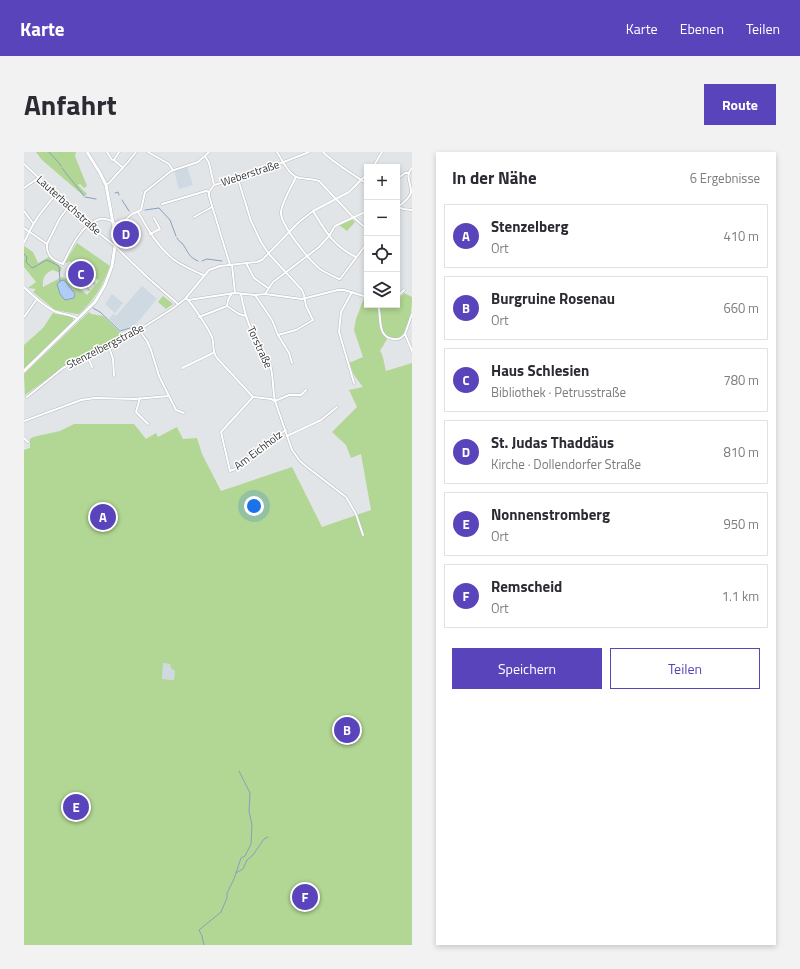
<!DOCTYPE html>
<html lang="de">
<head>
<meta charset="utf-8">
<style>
  body { margin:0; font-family:"Titillium Web",sans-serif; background:#f2f2f3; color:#2b2b33 }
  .controls { position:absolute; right:12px; top:12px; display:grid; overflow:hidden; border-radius:0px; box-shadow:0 2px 6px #0003 }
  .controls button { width:36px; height:36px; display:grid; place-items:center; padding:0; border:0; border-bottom:1px solid #e1e1e2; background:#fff; color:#2b2b33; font:20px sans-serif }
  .you { position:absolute; left:230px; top:354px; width:14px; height:14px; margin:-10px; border:3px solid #fff; border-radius:50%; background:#1a73e8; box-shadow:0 0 0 6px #1a73e833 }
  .badge { display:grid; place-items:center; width:26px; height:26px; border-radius:50%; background:#5a44bc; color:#fff; font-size:13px; font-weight:700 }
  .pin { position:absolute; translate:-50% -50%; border:2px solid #fff; box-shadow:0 1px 4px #0006 }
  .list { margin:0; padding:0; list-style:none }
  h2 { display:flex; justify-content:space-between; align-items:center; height:52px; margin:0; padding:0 16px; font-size:17px }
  h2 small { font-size:13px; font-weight:400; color:#7c7c81 }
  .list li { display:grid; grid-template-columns:26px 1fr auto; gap:12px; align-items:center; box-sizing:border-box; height:64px; margin:0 8px 8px; padding:0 8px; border:1px solid #e1e1e2; border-radius:0px }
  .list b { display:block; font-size:15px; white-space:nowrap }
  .list p { margin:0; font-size:13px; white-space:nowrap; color:#7c7c81 }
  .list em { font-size:13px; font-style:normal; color:#7c7c81 }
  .actions { display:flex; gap:8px; padding:12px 16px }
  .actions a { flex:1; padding:9px 0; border:1px solid #5a44bc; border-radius:0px; text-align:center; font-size:14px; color:#5a44bc }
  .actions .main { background:#5a44bc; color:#fff }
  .icon { flex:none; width:22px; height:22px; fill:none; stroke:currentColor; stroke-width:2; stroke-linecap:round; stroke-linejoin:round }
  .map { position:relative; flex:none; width:388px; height:793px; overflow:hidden; border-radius:0px }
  header { display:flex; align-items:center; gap:24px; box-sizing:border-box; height:56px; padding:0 20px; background:#5a44bc; color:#fff }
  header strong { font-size:19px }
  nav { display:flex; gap:22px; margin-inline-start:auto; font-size:14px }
  .intro { display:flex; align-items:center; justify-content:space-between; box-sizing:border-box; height:96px; padding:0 24px }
  h1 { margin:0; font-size:28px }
  .button { padding:10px 18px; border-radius:0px; background:#5a44bc; color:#fff; font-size:14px; font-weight:700 }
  main { display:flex; gap:24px; padding:0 24px }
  aside { flex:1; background:#fff; border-radius:0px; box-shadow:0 2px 6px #0003 }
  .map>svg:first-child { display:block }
</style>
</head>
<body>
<header>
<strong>Karte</strong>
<nav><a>Karte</a><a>Ebenen</a><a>Teilen</a></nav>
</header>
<div class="intro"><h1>Anfahrt</h1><a class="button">Route</a></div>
<main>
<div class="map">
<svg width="388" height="793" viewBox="0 0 388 793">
  <rect width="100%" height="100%" fill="#e1e5e8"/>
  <g fill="#cfd9e2">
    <polygon points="163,14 169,33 155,37 150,19"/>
    <polygon points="118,134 133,147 112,172 98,179 85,167 89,162 92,164"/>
    <polygon points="88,142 99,151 91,161 81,152"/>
    <polygon points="139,511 146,512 151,519 150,528 138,527"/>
  </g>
  <g fill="#b2d693" fill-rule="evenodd">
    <polygon points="12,0 52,0 51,4 63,34 60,36 56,32 54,33 63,42 60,44 18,8"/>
    <polygon points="328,67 331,70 323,79 315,73"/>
    <path d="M53 91 86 114C78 135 71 147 55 162H53L31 158 9 140 12 137 4 136 12 130 0 115V94L9 100 14 111 25 105 38 116 36 121 29 118C21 121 18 126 19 135L38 125 47 129 63 143 75 129 71 126 70 127 57 116 55 118 49 114 48 111 45 109 43 111 41 110Z"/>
    <polygon points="59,121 72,132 71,133 68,131 65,133 64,136 67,138 65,139 53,128"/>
    <path d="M380 141 388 145C388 156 386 175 378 183 374 187 368 187 363 187L356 199C360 204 360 213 362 219L388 211V793H0V298L6 296V287L9 285 36 279 50 272H110L122 287 132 281 134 285 153 275 159 287 173 286 178 302 197 339 268 315 298 375 347 358 337 302 327 306 322 293 308 280 333 255 325 238 339 235 330 223 325 211 339 205 330 178 332 167 340 146 343 147V153H373V148ZM139 511 146 512 147 516 151 519 150 528 138 527Z"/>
    <polygon points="139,144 149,152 142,157 134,150"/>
    <polygon points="65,160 67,162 79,164 99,183 52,207 51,205 45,208 45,211 1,243 0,222"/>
    <path d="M29 161C35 163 43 162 49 166V169L0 217V193L19 176Z"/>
  </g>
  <polygon fill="#b0cdf8" stroke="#8a9fbe" points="39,128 42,130 51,142 50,146 41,148 36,142 33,132 36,129"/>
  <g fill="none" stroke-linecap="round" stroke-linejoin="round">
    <g stroke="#8a9fbe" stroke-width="1">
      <polyline points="25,0 35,11 37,14"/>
      <polyline points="38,16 60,44"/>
      <polyline points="91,41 94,40 95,43"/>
      <polyline points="61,45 72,47"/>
      <polyline points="98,48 105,59"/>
      <polyline points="121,58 135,56 146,68 152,84"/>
      <path d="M153 86C154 88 156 90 158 91 164 99 164 105 174 109"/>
      <path d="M0 102 3 105 2 110 8 116C14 114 17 110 23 108L35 114 36 130"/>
      <polyline points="178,109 183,107 198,109"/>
      <polyline points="69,156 76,160 96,179 106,176 110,176"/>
      <polyline points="212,721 219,717 223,708 229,703 240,687 244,685"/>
      <polyline points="180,793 178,784 175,778 197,760 203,746 203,741 210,727 217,706 221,704 227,692 228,673 225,659 226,641 215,619"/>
    </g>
    <g stroke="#b7bbbe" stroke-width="3">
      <g id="street">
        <polyline points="83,0 88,8 90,8"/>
        <polyline points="95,0 90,8 99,16"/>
        <polyline points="124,0 145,12 149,18"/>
        <path d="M253 0C259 9 265 24 276 26 283 27 289 27 295 29L330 66 343 77"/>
        <path d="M299 0C312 13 328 21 343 32"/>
        <polyline points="181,4 185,11 190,33 185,40 185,44 206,113"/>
        <polyline points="0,12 65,73 91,94 123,125 154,152"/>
        <polyline points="349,15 358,0"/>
        <path d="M272 25C268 34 256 53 257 62 259 76 285 108 296 117 302 121 309 124 315 127"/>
        <polyline points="214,27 227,69 237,90 245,102 278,138 280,143 282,154 289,168 272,178 254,183"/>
        <polyline points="373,27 381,21 385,21"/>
        <path d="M82 33C87 30 89 26 93 22 100 15 106 8 112 0"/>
        <polyline points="190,33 229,22 285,0"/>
        <polyline points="0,36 14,26"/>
        <polyline points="138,52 182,39 185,40"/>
        <polyline points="374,55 379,57 388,58"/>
        <path d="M373 56C377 52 385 47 387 41 388 32 380 24 388 16"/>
        <polyline points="0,59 9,71"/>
        <path d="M289 59C302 80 309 94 332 105"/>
        <path d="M114 60C124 77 133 94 149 107 158 114 169 118 179 123"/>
        <polyline points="170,65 188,55"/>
        <polyline points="90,71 100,69 108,62 117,58 121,40 147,19 174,10 185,0"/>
        <polyline points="0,76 23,92"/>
        <polyline points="126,82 136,77 130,66"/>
        <path d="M0 91C8 71 18 59 32 42"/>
        <path d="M23 92C22 103 29 109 39 112 47 96 56 73 76 67 80 66 84 68 88 69"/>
        <polyline points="23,92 36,66 45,54"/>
        <polyline points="222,111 230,126 244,136"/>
        <polyline points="208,113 211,141"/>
        <polyline points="316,127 343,91"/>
        <path d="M0 135C9 144 19 153 30 159 38 163 46 161 54 167"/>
        <polyline points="328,140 317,160 315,180 330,231"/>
        <polyline points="208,141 204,148 203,154 215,162 222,164"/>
        <path d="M217 142C219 155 223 168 228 180 233 190 240 199 245 209 250 222 248 235 251 249L265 243H277L282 238"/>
        <polyline points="241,142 249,130 295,95 305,84 311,74 341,60 343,56"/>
        <polyline points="231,143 248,168 254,183 265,201 268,211"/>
        <polyline points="373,145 380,138"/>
        <path d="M162 146C169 153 184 176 188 185 191 193 187 198 193 206L229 245 247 247 251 249 268 298 276 309 283 315 322 345 332 362 339 383"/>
        <polyline points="164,148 211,141 231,143 241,142 278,147 314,138 320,138 343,145"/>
        <path d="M354 153C358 164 352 186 370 187 375 188 378 186 381 182"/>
        <polyline points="388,162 381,182 388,199"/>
        <polyline points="0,165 13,147"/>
        <polyline points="175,165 203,154"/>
        <polyline points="115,178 123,189 127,198 135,224 152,258 160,261"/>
        <polyline points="84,192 89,207 90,224"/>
        <polyline points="63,203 68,215"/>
        <polyline points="158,216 189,201"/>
        <polyline points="3,245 39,216 84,192 115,178 148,157 161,147 185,118 196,114 233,110 238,108 275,70 289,59 325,40 343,22"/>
        <polyline points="229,245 197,280 206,319 211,317 242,291 262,278"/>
        <polyline points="116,246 112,260 124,272"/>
        <polyline points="0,269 57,248 71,246 111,247 145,244"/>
        <polyline points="263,284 297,268 313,255"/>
        <polyline points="0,286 4,290"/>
      </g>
    </g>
    <g stroke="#b7bbbe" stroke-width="4">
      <polyline id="secondary" points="0,219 71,150 81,133 88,114 91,94 91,82 82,33 76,21 63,0"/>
    </g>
    <use href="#street" stroke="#fff" stroke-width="2"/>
    <use href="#secondary" stroke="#fff" stroke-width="3"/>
  </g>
  <g text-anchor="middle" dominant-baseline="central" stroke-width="3" stroke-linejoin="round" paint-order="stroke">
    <g font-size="11" fill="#333435" stroke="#fff">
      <text transform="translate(226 21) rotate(-18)">Weberstraße</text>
      <text transform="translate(45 53) rotate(42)">Lauterbachstraße</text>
      <text transform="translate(81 194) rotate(-27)">Stenzelbergstraße</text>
      <text transform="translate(236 195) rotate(65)">Torstraße</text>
      <text transform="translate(234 298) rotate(-37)">Am Eichholz</text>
    </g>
  </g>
</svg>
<div class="controls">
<button>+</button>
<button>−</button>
<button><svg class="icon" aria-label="locate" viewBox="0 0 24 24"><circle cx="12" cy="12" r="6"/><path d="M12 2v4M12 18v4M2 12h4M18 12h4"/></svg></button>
<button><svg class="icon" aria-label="layers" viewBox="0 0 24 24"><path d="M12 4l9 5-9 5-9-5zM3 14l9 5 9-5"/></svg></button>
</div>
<div class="you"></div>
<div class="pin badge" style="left:79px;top:365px">A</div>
<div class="pin badge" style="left:323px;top:578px">B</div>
<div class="pin badge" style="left:57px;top:122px">C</div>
<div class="pin badge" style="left:102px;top:82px">D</div>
<div class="pin badge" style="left:52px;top:655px">E</div>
<div class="pin badge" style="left:281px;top:745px">F</div>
</div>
<aside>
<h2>In der Nähe<small>6 Ergebnisse</small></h2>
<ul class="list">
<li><span class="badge">A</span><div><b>Stenzelberg</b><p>Ort</p></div><em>410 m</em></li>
<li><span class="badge">B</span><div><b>Burgruine Rosenau</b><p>Ort</p></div><em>660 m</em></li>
<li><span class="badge">C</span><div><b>Haus Schlesien</b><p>Bibliothek · Petrusstraße</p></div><em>780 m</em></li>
<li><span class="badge">D</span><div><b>St. Judas Thaddäus</b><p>Kirche · Dollendorfer Straße</p></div><em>810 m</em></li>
<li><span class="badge">E</span><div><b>Nonnenstromberg</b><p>Ort</p></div><em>950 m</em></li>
<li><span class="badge">F</span><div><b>Remscheid</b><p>Ort</p></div><em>1.1 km</em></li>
</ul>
<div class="actions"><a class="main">Speichern</a><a>Teilen</a></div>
</aside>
</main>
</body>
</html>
